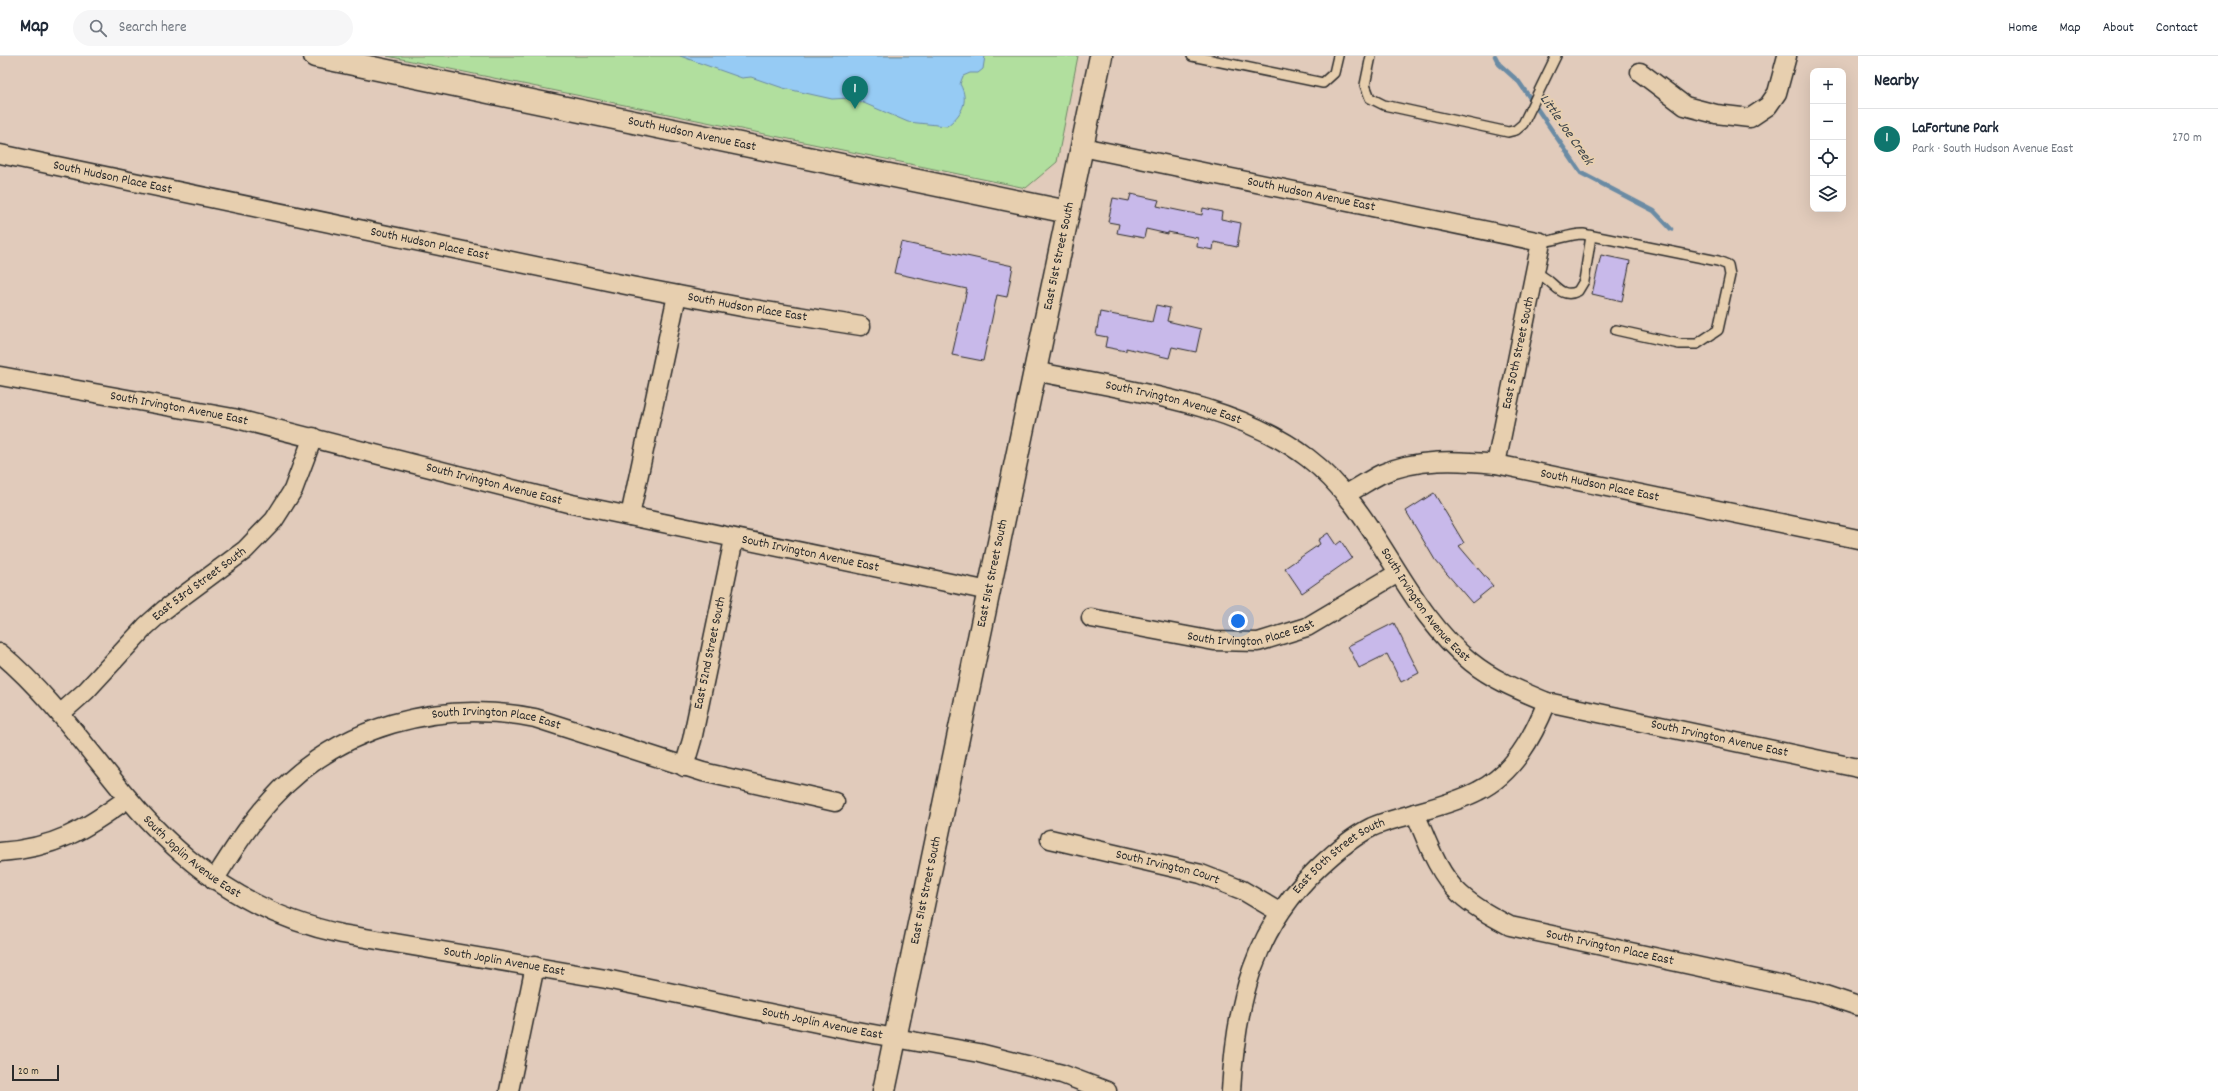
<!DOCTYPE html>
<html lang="en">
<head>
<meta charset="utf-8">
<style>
  body { margin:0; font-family:Dekko,sans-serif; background:#f6f6f7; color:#1f2937 }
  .controls { position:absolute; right:12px; top:12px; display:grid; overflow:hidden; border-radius:8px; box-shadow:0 4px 16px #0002 }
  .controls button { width:36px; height:36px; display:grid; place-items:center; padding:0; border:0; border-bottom:1px solid #e0e1e3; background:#fff; color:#1f2937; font:20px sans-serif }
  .scale { position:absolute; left:12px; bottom:10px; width:47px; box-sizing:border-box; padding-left:4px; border:2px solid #2b2b2b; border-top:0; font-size:11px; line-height:14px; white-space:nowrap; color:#2b2b2b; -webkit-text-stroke:3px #e7cfaf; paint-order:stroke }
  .you { position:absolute; left:1238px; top:565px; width:14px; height:14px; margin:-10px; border:3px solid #fff; border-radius:50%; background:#1a73e8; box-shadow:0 0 0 6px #1a73e833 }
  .badge { display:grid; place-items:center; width:26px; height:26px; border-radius:50%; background:#0f766e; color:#fff; font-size:13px; font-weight:700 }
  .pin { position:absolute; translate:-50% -33px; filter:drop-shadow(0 1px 2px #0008) }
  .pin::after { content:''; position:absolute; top:21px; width:14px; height:12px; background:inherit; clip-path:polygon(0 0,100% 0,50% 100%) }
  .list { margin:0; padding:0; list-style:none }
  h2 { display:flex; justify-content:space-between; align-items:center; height:52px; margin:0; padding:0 16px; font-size:17px }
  h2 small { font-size:13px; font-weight:400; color:#747a83 }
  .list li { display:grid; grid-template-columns:26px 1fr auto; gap:12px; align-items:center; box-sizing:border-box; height:60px; padding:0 16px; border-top:1px solid #e0e1e3 }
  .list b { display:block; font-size:15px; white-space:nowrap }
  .list p { margin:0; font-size:13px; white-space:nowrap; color:#747a83 }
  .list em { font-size:13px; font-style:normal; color:#747a83 }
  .icon { flex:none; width:22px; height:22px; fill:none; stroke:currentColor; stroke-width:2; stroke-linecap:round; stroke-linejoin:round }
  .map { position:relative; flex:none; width:1858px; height:1035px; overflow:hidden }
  header { display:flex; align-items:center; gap:24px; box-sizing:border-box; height:56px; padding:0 20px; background:#fff; border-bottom:1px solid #e0e1e3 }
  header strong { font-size:19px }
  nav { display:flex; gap:22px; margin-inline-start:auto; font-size:14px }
  .search { width:280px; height:36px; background:#f6f6f7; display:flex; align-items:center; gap:10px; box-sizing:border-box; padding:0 14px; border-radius:22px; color:#747a83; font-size:15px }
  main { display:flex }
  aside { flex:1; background:#fff }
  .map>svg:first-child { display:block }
</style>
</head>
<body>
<header>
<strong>Map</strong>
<div class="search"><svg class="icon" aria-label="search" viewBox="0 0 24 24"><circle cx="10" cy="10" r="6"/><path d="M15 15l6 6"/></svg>Search here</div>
<nav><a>Home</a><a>Map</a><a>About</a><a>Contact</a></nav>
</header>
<main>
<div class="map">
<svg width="1858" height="1035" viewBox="0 0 1858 1035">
  <rect width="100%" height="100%" fill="#e1cbbb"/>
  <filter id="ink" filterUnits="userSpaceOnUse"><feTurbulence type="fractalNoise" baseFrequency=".025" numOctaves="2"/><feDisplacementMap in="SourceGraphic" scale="8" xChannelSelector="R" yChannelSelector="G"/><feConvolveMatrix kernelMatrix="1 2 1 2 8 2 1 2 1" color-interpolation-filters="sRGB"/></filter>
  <g filter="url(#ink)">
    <polygon fill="#b1df9e" stroke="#6e8564" points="387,0 1078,0 1057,106 1026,132"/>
    <path fill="#96cbf4" stroke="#6b8ba4" d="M680 0H985L983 13 978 17H970L963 20 960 28C970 46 961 59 947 70L908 66 852 42 832 43 783 32 751 21 742 22Z"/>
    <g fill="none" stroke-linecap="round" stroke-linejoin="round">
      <polyline stroke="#6b8ba4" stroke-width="4.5" points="1495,0 1499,8 1519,26 1581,117 1654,155 1671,173"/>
    </g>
    <g fill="#c8b9ea" stroke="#2b2b2b">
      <polygon points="1131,138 1159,144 1157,150 1181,155 1202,159 1203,152 1222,156 1221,163 1241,167 1237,191 1214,186 1213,194 1197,191 1198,182 1168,176 1168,178 1146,173 1144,182 1117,177 1119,168 1108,166 1113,142 1129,145"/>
      <polygon points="901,186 1013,210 1007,241 997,239 983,305 952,299 967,233 894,217"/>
      <polygon points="1601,199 1630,205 1622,245 1592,238"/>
      <polygon points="1156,249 1170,252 1167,265 1201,273 1196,296 1172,291 1169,302 1126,292 1126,295 1105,291 1107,281 1096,279 1100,256 1152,266"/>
      <polygon points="1434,437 1464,487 1459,490 1493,530 1472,547 1435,504 1406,455"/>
      <polygon points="1328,477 1336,489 1341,485 1352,502 1302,537 1285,512 1320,488 1318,484"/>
      <polygon points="1394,567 1419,617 1401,626 1387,598 1359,612 1348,590"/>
    </g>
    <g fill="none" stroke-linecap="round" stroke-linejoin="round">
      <g stroke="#2b2b2b" stroke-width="12">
        <g id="service">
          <polyline points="1192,0 1323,27 1334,17 1338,0"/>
          <polyline points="1371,0 1365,29 1370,42 1384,49 1508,76 1516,74 1523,68 1556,0"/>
          <path d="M1541 186C1556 185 1568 178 1583 178L1718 205 1728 209 1730 219 1718 274 1697 288H1679L1616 274"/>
          <path d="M1535 217C1553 221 1558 245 1578 235L1584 225 1591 180"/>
        </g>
      </g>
      <g stroke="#2b2b2b" stroke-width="21">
        <g id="minor">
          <polyline points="1640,16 1685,50 1716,58 1750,62 1768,50 1777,37 1787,0"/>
          <path id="s1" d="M1082 91 1541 186 1496 408"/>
          <path id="s2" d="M0 98 631 230 747 252 861 270"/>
          <path id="s3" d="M1035 315C1125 335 1233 345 1308 402 1378 455 1402 551 1471 606 1493 624 1521 635 1547 646L1858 712"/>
          <path id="s4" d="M0 320 233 362 572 448 989 535"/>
          <path id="s5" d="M1346 438C1358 432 1369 424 1381 418 1418 402 1457 404 1496 408L1858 483"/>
          <polyline points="630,460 677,239"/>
          <path id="s6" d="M1091 562 1214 585 1258 586 1307 571 1398 517"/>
          <path id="s7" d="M0 597C50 639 87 693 128 742 187 812 252 859 342 878L606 923 851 974 979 997 1062 1018 1107 1035"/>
          <path id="s8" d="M60 658 86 635 146 570 164 554 245 494 274 464 293 434 313 381"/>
          <path id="s9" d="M684 711 692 684 734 483"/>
          <path id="s10" d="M1415 757C1427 785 1438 818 1460 838 1474 851 1493 861 1510 870L1816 936 1858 950"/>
          <path id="s11" d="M1050 783 1201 818 1242 834 1279 856"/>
          <path d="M0 796C55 792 85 774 128 742"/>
          <path id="s12" d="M214 824C232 796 249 768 272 743 339 669 439 643 535 662L703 716 835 746"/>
          <polyline points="509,1035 535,910"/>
          <path id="s13" d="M1231 1035C1236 947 1253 873 1319 811 1336 795 1352 781 1372 771 1385 765 1401 762 1415 757 1436 751 1459 745 1478 735 1513 718 1533 681 1547 646"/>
        </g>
      </g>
      <g stroke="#2b2b2b" stroke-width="25">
        <g id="tertiary">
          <path id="s14" d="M315 0 1068 156"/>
        </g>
      </g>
      <g stroke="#2b2b2b" stroke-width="25">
        <g id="secondary">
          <path id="s15" d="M884 1035 1101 0"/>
        </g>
      </g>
      <use href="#service" stroke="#e7cfaf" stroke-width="9"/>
      <use href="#minor" stroke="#e7cfaf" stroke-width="18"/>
      <use href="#tertiary" stroke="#e7cfaf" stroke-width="22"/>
      <use href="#secondary" stroke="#e7cfaf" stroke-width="22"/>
    </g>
  </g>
  <g text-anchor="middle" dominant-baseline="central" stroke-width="4" stroke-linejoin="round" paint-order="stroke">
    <g font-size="13" fill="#2b2b2b" stroke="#e7cfaf">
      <text stroke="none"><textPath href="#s14" startOffset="385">South Hudson Avenue East</textPath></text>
      <text stroke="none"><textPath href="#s2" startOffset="115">South Hudson Place East</textPath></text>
      <text stroke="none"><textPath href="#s1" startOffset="234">South Hudson Avenue East</textPath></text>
      <text stroke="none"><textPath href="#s2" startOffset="439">South Hudson Place East</textPath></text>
      <text stroke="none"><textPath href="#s15" startOffset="853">East 51st Street South</textPath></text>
      <text stroke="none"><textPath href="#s2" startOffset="763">South Hudson Place East</textPath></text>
      <text transform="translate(1519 297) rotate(-78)">East 50th Street South</text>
      <text stroke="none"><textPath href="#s3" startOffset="142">South Irvington Avenue East</textPath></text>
      <text stroke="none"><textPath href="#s4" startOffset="182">South Irvington Avenue East</textPath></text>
      <text stroke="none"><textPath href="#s4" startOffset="506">South Irvington Avenue East</textPath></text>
      <text stroke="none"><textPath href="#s5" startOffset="263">South Hudson Place East</textPath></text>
      <text stroke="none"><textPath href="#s4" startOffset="830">South Irvington Avenue East</textPath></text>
      <text stroke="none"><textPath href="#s15" startOffset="529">East 51st Street South</textPath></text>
      <text stroke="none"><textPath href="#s8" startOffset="191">East 53rd Street South</textPath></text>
      <text stroke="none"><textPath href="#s3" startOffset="478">South Irvington Avenue East</textPath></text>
      <text stroke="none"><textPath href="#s6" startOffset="163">South Irvington Place East</textPath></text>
      <text stroke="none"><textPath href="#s9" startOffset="117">East 52nd Street South</textPath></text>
      <text stroke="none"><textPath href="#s12" startOffset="349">South Irvington Place East</textPath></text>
      <text stroke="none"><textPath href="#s3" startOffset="814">South Irvington Avenue East</textPath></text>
      <text stroke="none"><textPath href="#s7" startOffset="281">South Joplin Avenue East</textPath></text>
      <text stroke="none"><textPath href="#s13" startOffset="270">East 50th Street South</textPath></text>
      <text stroke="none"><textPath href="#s11" startOffset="121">South Irvington Court</textPath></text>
      <text stroke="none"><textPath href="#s15" startOffset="205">East 51st Street South</textPath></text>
      <text stroke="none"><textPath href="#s10" startOffset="255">South Irvington Place East</textPath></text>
      <text stroke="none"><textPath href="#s7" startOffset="617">South Joplin Avenue East</textPath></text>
      <text stroke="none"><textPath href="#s7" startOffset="941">South Joplin Avenue East</textPath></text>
    </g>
    <g font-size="14" font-style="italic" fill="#3b4349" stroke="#e7cfaf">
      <text transform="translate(1566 74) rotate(55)">Little Joe Creek</text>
    </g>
  </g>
</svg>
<div class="controls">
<button>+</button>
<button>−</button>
<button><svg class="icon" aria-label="locate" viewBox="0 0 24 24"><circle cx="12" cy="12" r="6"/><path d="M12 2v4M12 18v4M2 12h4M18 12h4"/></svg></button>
<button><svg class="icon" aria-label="layers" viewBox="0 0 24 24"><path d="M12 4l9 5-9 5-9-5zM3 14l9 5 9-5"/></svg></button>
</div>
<div class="scale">20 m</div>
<div class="you"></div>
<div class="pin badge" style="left:855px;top:53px">1</div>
</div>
<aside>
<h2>Nearby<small></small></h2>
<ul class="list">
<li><span class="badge">1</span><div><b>LaFortune Park</b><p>Park · South Hudson Avenue East</p></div><em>270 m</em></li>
</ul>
</aside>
</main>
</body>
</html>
